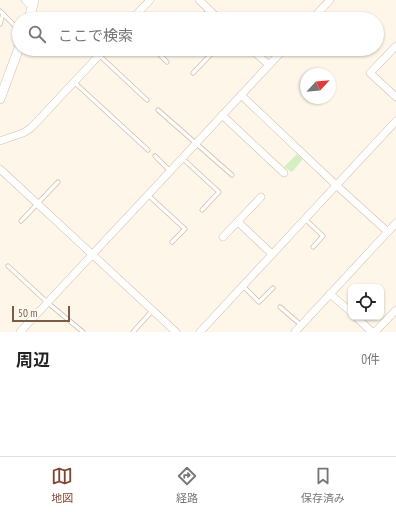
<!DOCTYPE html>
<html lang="ja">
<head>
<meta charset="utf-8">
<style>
  body { margin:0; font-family:"PT Sans Narrow","Noto Sans JP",sans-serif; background:#f2f2f2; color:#222 }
  .controls { position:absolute; right:12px; bottom:12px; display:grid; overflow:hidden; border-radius:8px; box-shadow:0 1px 3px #0004 }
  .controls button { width:36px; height:36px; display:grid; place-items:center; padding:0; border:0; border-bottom:1px solid #e0e0e0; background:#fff; color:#222; font:20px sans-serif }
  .compass { position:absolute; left:300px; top:68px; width:36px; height:36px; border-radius:50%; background:#fff; box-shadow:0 1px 3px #0004; rotate:64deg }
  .scale { position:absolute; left:12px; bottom:10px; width:58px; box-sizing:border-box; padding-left:4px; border:2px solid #7c5c48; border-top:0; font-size:11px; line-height:14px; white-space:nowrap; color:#7c5c48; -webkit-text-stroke:3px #fffaf0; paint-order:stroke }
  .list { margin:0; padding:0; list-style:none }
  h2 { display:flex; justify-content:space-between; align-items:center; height:52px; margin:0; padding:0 16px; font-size:17px }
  h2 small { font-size:13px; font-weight:400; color:#767676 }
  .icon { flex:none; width:22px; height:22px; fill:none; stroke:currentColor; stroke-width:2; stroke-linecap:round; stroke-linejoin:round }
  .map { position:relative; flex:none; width:396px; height:332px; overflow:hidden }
  .search { position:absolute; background:#fff; box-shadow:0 1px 3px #0004; left:12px; right:12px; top:12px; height:44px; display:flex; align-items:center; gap:10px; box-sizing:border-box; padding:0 14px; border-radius:22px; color:#767676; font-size:15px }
  .sheet { height:124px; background:#fff }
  nav { display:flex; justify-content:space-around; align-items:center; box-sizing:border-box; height:56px; border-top:1px solid #e0e0e0; background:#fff; font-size:11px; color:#767676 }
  nav a { display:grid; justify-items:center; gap:2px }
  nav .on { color:#804330 }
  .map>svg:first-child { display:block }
</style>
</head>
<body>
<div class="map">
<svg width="396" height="332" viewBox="0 0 396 332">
  <rect width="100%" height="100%" fill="#fef6e8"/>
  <polygon fill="#d4efc4" points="297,154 303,159 292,172 284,167"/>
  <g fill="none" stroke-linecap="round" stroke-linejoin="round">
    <g stroke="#d3beab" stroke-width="5">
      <g id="service">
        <polyline points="0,11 19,30"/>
        <polyline points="200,19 209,10"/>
        <polyline points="0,24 3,14"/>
        <polyline points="154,49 167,62"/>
        <polyline points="99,55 147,100"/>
        <polyline points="193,73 216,49"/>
        <polyline points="74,82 148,150"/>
        <polyline points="158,110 232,175"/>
        <polyline points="155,156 170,171"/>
        <polyline points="182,158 219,192 202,210"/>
        <polyline points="148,195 185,229 172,242"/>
        <polyline points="305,219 323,236 313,247"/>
        <polyline points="21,221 58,182"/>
        <polyline points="8,266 48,303 83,332"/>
        <polyline points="243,286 259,302 273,288"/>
        <polyline points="280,307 301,325"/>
        <polyline points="133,332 153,310"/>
      </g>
    </g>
    <g stroke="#d3beab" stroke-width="8">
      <g id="minor">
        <polyline points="25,0 33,7"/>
        <polyline points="199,0 219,19"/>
        <polyline points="132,19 150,0"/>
        <polyline points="312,19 330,0"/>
        <polyline points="396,46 370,73 396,97"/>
        <polyline points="251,49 269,65"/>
        <polyline points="241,95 336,185 388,232"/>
        <polyline points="222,115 284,173"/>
        <polyline points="0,141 23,133 31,128 105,49"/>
        <polyline points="0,169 176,332"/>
        <polyline points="238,222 272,254"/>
        <polyline points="223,237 261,197"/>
        <polyline points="330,294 351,312"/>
        <polyline points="356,317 372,332"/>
        <polyline points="20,332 284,49"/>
        <polyline points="200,332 396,121"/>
        <polyline points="295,332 396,223"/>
        <polyline points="375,332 396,310"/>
      </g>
    </g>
    <g stroke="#d3beab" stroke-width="10">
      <g id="tertiary">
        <polyline points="29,19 34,0"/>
        <polyline points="0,99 19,48"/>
      </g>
    </g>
    <use href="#service" stroke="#fff" stroke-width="3.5"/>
    <use href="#minor" stroke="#fff" stroke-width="7"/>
    <use href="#tertiary" stroke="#fff" stroke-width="9"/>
  </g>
</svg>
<div class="controls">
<button><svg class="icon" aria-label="locate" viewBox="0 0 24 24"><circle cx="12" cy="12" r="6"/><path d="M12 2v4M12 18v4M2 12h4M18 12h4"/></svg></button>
</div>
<svg class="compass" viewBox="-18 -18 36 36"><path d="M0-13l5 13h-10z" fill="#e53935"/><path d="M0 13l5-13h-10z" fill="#767676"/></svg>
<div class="scale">50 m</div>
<div class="search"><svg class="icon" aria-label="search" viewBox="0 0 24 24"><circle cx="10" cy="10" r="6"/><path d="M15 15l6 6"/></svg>ここで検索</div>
</div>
<section class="sheet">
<h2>周辺<small>0件</small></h2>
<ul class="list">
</ul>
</section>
<nav>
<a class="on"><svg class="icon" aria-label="map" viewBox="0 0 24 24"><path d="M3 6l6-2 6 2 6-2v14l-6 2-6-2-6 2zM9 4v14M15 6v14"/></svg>地図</a>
<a><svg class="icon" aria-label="directions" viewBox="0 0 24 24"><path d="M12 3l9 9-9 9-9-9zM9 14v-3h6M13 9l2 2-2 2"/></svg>経路</a>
<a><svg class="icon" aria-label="saved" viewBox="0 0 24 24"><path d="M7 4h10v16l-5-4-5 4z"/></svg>保存済み</a>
</nav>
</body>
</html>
